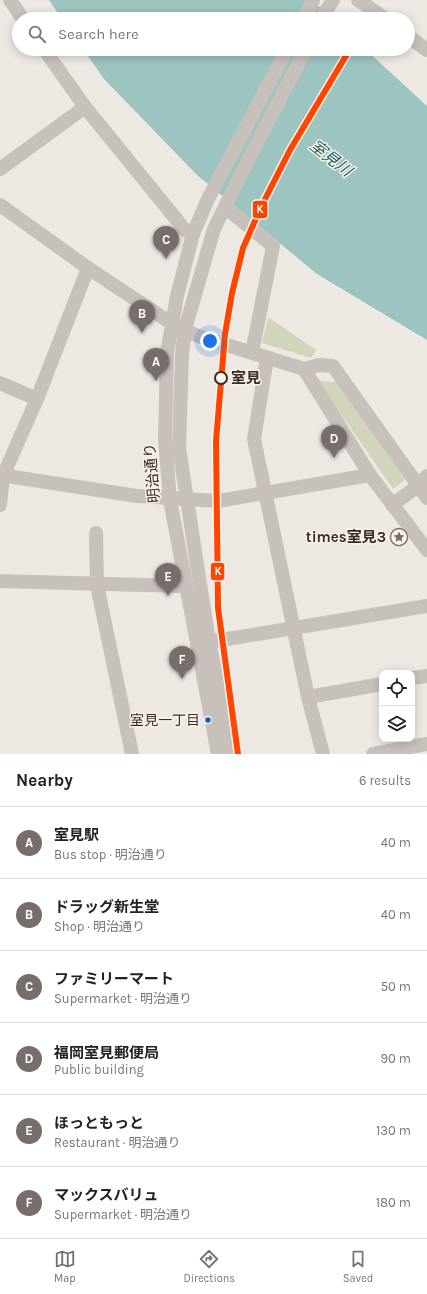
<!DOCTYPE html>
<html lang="en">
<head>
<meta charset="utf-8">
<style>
  body { margin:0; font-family:Karla,"Noto Sans JP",sans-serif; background:#f6f6f6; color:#222 }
  .controls { position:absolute; right:12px; bottom:12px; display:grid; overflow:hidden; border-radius:8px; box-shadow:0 2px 10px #0003 }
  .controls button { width:36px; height:36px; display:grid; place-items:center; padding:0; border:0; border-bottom:1px solid #e0e0e0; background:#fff; color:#222; font:20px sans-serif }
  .you { position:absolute; left:210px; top:341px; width:14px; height:14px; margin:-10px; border:3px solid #fff; border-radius:50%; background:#1a73e8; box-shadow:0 0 0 6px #1a73e833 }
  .badge { display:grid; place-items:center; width:26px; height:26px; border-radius:50%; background:#786e69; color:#fff; font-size:13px; font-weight:700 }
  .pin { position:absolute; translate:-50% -33px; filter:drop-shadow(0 1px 2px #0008) }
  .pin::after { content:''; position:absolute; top:21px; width:14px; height:12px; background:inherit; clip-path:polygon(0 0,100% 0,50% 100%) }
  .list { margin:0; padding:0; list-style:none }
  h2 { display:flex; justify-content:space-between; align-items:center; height:52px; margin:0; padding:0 16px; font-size:17px }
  h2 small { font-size:13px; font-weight:400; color:#767676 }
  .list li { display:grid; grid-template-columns:26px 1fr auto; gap:12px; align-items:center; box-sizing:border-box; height:72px; padding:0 16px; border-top:1px solid #e0e0e0 }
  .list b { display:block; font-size:15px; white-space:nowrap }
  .list p { margin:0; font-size:13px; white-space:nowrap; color:#767676 }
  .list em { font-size:13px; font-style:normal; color:#767676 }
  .icon { flex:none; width:22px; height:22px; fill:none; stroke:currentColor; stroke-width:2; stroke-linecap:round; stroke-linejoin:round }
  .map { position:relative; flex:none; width:427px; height:754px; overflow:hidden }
  .search { position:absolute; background:#fff; box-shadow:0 2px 10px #0003; left:12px; right:12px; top:12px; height:44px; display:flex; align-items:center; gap:10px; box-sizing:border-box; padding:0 14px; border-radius:22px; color:#767676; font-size:15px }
  .sheet { height:484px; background:#fff }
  nav { display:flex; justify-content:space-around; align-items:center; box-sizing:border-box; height:56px; border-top:1px solid #e0e0e0; background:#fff; font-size:11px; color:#767676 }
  nav a { display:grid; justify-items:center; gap:2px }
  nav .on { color:#786e69 }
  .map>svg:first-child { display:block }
</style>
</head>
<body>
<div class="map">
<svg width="427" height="754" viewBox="0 0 427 754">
  <rect width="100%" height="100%" fill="#eee8e2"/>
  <g fill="#d1d5bb">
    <polygon points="268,317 316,350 311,358 262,343"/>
    <polygon points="318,381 337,382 405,480 393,489"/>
  </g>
  <g fill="#9cc4c1">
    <polygon points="49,0 312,0 333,19 62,19"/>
    <polygon points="83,49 365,49 427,106 427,340 317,274 197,175 104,79"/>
  </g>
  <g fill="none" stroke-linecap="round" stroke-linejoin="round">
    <g stroke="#c8c0bb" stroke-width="14">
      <polyline points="10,0 23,19"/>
      <polyline points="358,0 386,19"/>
      <polyline points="303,19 313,0"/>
      <polyline points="321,19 333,0"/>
      <polyline points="408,36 427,50"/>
      <polyline points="44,49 85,107 185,230 193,234"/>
      <polyline points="0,169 85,107"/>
      <polyline points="0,205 88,268 171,323 198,336 304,369 370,475"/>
      <polyline points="225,207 273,246 252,353"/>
      <polyline points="267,358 254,439 308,697 323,754"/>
      <polyline points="304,369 319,365 333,366 427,498"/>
      <polyline points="0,383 37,399"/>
      <polyline points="0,475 137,496 218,501 370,475 427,550"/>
      <polyline points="0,505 3,476 37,399 88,268"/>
      <polyline points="392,505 418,486 427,476"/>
      <polyline points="96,533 97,585 132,754"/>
      <polyline points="0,581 179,586 186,584"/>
      <polyline points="209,642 427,606"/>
      <polyline points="412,678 427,676"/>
      <polyline points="308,697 382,684"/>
      <polyline points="218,754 170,500 165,440 167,353 177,296 193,234 208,199 287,49"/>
      <polyline points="232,754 209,642 179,448 182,354 185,329 214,229 247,162 306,49"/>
      <polyline points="373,754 427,744"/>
    </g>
    <g stroke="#fbf2e9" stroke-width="9">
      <polyline id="metro-1" points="238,754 218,608 216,441 225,334 232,293 243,248 261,207 290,150 350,49"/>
    </g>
    <use href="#metro-1" stroke="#ff4500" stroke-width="6"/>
  </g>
  <defs>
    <g id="sight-ring" transform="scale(0.9)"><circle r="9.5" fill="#fbf2e9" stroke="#786e69" stroke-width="1.5"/><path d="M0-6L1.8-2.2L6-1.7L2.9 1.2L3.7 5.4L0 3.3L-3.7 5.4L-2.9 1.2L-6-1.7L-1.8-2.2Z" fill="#786e69"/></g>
  </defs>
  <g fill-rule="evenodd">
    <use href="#sight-ring" x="399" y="537"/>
  </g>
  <circle fill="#fbf2e9" stroke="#392c28" stroke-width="2" cx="221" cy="378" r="6"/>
  <circle fill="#0065bd" stroke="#fbf2e9" stroke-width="1.5" cx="208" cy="720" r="3.5"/>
  <g text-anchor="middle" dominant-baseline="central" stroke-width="3" stroke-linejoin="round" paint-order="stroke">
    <g font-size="14" fill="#392c28" stroke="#fbf2e9" text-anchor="end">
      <text x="200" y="720">室見一丁目</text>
    </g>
    <g font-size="15" font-weight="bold" fill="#392c28" stroke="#fbf2e9" text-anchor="start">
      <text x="231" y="378">室見</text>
    </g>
    <g font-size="15" fill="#392c28" stroke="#fbf2e9">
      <text transform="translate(152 473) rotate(-95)">明治通り</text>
    </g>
    <g font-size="15" font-weight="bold" fill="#392c28" stroke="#fbf2e9" text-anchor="end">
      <text x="386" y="537">times室見3</text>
    </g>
    <g font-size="16" font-style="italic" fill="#1a5e5f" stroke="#fbf2e9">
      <text transform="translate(331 158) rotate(38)">室見川</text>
    </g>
  </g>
  <g stroke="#fbf2e9" stroke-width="1.5">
    <rect x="252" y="200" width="16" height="19" rx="4" fill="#ff4500"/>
    <rect x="210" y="562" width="15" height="19" rx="4" fill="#ff4500"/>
  </g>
  <g font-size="11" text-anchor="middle" font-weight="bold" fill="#fff">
    <text x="260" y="213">K</text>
    <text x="218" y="575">K</text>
  </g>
</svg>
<div class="controls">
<button><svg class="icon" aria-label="locate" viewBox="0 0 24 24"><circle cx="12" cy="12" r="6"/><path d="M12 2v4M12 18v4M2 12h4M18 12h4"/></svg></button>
<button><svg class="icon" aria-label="layers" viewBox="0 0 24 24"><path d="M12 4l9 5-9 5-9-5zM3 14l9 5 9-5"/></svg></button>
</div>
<div class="you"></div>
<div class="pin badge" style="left:156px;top:381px">A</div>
<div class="pin badge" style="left:142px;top:333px">B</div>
<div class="pin badge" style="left:166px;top:259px">C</div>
<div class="pin badge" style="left:334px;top:458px">D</div>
<div class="pin badge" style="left:168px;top:596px">E</div>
<div class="pin badge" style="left:182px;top:679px">F</div>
<div class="search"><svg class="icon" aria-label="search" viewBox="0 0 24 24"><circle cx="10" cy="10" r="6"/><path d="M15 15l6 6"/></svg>Search here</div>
</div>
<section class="sheet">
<h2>Nearby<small>6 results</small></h2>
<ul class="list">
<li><span class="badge">A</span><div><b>室見駅</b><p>Bus stop · 明治通り</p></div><em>40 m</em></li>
<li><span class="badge">B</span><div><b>ドラッグ新生堂</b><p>Shop · 明治通り</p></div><em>40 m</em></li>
<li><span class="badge">C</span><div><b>ファミリーマート</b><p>Supermarket · 明治通り</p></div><em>50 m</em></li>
<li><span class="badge">D</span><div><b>福岡室見郵便局</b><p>Public building</p></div><em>90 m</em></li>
<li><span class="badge">E</span><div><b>ほっともっと</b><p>Restaurant · 明治通り</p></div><em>130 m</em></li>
<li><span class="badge">F</span><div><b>マックスバリュ</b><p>Supermarket · 明治通り</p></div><em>180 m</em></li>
</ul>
</section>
<nav>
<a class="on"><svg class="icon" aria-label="map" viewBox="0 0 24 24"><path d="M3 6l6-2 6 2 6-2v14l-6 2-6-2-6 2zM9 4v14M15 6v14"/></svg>Map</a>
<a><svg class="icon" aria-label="directions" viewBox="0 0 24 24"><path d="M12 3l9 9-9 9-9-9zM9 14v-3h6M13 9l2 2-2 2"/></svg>Directions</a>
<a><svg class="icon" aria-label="saved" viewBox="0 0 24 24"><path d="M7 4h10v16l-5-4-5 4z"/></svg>Saved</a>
</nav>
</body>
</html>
